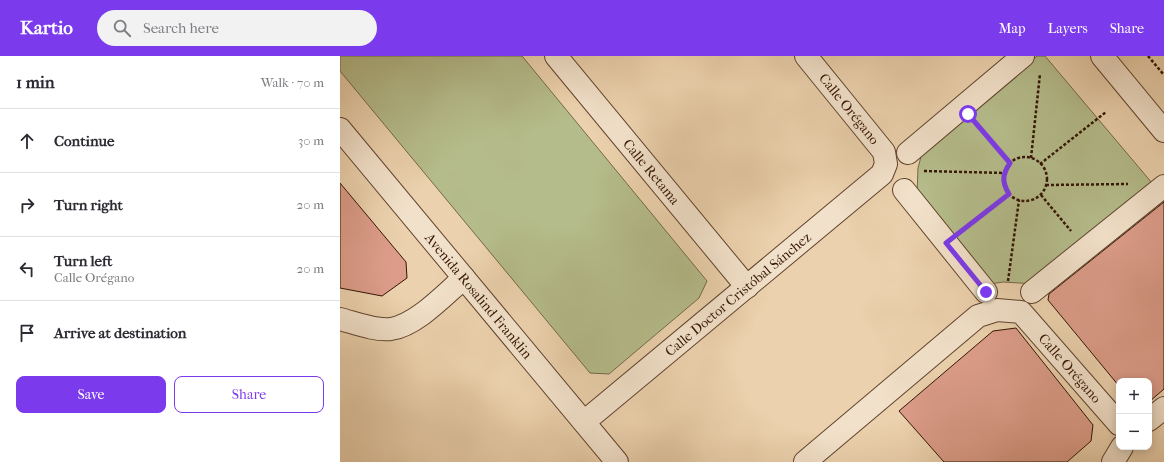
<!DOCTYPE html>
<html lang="en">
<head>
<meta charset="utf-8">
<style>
  body { margin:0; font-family:"IM FELL French Canon",serif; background:#f2f2f3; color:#2b2b33 }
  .controls { position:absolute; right:12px; bottom:12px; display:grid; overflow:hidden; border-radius:8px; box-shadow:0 2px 10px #0003 }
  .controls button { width:36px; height:36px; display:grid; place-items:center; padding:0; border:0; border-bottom:1px solid #e1e1e2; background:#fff; color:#2b2b33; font:20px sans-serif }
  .stop { position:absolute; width:12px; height:12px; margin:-9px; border:3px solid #7c3aed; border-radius:50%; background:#fff }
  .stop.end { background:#7c3aed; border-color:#fff; box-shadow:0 1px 4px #0008 }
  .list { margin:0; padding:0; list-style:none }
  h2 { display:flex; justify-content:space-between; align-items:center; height:52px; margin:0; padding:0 16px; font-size:17px }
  h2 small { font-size:13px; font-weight:400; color:#7c7c81 }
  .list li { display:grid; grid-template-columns:26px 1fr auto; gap:12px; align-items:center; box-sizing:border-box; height:64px; padding:0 16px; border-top:1px solid #e1e1e2 }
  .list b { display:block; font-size:15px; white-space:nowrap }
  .list p { margin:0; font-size:13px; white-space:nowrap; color:#7c7c81 }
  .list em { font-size:13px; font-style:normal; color:#7c7c81 }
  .actions { display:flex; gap:8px; padding:12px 16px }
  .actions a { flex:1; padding:9px 0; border:1px solid #7c3aed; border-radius:8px; text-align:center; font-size:14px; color:#7c3aed }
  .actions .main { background:#7c3aed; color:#fff }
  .icon { flex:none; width:22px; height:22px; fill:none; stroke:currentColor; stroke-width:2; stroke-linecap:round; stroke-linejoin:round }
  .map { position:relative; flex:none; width:824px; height:406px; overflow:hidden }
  header { display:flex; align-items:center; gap:24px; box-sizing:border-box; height:56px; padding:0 20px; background:#7c3aed; color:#fff }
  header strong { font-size:19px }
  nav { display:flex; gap:22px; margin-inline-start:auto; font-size:14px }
  .search { width:280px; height:36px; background:#f2f2f3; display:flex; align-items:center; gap:10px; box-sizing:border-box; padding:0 14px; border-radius:22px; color:#7c7c81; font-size:15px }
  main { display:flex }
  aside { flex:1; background:#fff }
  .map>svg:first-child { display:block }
</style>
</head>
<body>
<header>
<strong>Kartio</strong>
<div class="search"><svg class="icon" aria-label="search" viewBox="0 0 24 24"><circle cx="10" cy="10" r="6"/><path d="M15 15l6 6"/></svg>Search here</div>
<nav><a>Map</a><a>Layers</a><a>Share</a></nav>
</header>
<main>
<aside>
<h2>1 min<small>Walk · 70 m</small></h2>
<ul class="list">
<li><svg class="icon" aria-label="ahead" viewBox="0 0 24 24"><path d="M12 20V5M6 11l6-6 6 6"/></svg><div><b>Continue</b></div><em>30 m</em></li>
<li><svg class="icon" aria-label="right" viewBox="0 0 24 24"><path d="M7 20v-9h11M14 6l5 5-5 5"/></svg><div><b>Turn right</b></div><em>20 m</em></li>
<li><svg class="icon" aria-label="left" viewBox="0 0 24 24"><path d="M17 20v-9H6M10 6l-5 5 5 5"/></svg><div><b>Turn left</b><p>Calle Orégano</p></div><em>20 m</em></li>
<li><svg class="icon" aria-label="arrive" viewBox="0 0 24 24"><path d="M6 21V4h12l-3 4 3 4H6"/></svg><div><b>Arrive at destination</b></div></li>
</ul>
<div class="actions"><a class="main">Save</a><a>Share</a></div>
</aside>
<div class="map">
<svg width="824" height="406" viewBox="0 0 824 406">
  <rect width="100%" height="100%" fill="#ebd1ad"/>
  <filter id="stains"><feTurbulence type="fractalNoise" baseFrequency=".005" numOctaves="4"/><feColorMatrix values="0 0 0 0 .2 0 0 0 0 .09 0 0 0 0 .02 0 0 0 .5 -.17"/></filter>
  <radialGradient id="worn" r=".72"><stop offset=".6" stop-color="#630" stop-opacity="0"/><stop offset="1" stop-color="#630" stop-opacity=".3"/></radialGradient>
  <g fill="#b5bc8b" stroke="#746848">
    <polygon points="0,0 182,0 367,225 359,242 269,318 250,317 0,15"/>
    <polygon points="697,0 705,0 812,127 696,228 663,226 650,228 577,139 578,112 582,97"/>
  </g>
  <g fill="#dc9c89" stroke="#331404">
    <polygon points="0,127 66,206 67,222 42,240 0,232"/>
    <polygon points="824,146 824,333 809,346 809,325 779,325 779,330 708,244 709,238"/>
    <polygon points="676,272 753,369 751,385 727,406 604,406 559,355 653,275"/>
  </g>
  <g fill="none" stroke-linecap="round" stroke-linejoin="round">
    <g stroke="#61432e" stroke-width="24">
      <g id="pedestrian">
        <path id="s1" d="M216 0 407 231"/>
        <polyline points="568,97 683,0"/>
        <polyline points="564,134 646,236"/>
        <polyline points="692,236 824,130"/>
        <polyline points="773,406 782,391"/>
      </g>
    </g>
    <g stroke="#61432e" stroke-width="24">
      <g id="minor">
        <path id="s2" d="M0 73 277 406"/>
        <path d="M0 263C15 267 35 275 51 273 77 269 105 238 124 222"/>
        <polyline points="809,364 824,352"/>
        <path id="s3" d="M244 366 542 118 546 108 544 96 466 0"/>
        <path id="s4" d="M465 406 638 260 657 254 681 256 779 368"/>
      </g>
    </g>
    <g stroke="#61432e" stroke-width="24">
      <polyline id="tertiary" points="762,0 824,75"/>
    </g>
    <g stroke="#331404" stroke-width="2.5" stroke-dasharray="3 2" stroke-linecap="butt">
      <polyline points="808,0 824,19"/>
      <polyline points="638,69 670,107"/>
      <circle cx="685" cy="123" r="22"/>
      <polyline points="691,102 700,18"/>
      <polyline points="700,108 766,56"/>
      <polyline points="584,115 664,117"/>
      <polyline points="706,129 788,128"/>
      <polyline points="701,139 731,175"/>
      <polyline points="625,172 669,138"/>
      <polyline points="668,225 679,144"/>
    </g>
    <use href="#pedestrian" stroke="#f2e1ca" stroke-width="22"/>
    <use href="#minor" stroke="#f2e1ca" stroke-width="22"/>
    <use href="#tertiary" stroke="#f2e1ca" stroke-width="22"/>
  </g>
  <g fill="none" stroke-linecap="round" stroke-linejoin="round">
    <path stroke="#7c3aed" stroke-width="5" d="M628 58 670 107C662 119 662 126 669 138L606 187 646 236"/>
  </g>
  <g text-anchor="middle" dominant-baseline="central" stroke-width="3.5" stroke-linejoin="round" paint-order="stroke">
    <g font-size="14" fill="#331404" stroke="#f2e1ca">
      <text transform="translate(509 53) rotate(51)">Calle Orégano</text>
      <text stroke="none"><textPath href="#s1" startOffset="150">Calle Retama</textPath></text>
      <text stroke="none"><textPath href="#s2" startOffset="217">Avenida Rosalind Franklin</textPath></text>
      <text stroke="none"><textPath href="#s3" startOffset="200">Calle Doctor Cristóbal Sánchez</textPath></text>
      <text stroke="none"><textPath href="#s4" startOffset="345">Calle Orégano</textPath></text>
    </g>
  </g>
  <rect width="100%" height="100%" filter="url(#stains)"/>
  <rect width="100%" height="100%" fill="url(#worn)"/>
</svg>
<div class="controls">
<button>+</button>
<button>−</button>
</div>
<div class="stop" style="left:628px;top:58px"></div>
<div class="stop end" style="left:646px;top:236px"></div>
</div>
</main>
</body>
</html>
